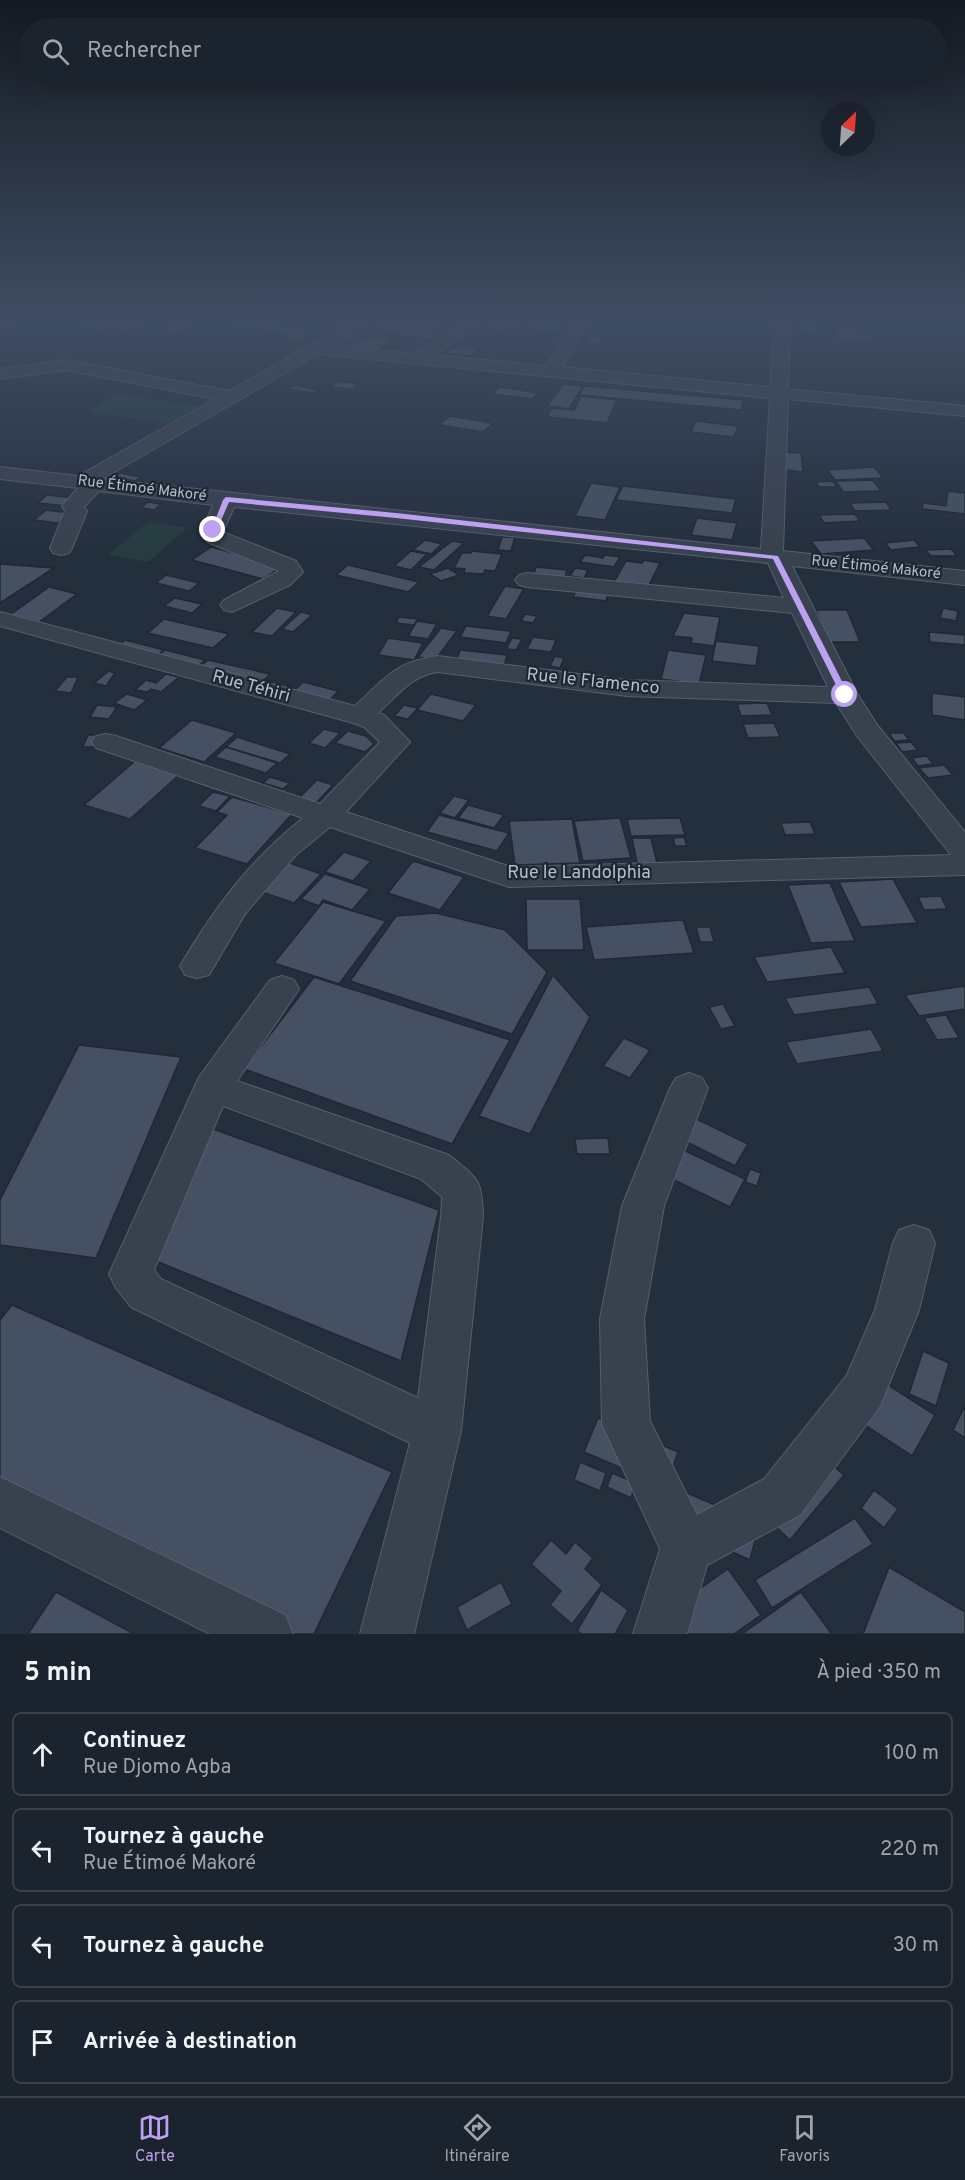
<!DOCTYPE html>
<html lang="fr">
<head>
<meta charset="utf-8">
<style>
  body { margin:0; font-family:Overpass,sans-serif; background:#282f3a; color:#f1f3f6 }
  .compass { position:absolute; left:821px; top:102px; width:54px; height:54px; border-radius:50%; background:#1b232e; box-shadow:0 6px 24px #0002; rotate:25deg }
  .stop { position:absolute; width:18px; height:18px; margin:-14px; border:4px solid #bca0f2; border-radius:50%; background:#fff }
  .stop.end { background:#bca0f2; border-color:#fff; box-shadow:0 2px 6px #0008 }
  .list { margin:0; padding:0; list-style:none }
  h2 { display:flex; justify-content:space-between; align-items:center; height:78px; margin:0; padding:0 24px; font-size:26px }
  h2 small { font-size:20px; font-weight:400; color:#a0a4aa }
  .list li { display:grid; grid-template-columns:39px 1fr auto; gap:18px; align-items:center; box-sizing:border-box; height:84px; margin:0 12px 12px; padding:0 12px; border:2px solid #39404a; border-radius:9px }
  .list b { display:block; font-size:22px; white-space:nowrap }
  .list p { margin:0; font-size:20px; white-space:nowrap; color:#a0a4aa }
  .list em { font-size:20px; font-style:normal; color:#a0a4aa }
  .icon { flex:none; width:33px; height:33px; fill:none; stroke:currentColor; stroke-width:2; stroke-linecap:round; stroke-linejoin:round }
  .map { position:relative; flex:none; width:965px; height:1634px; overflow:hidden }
  .search { position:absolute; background:#1b232e; box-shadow:0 6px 24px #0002; left:18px; right:18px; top:18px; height:66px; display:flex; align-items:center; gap:15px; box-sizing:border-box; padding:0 21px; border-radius:33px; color:#a0a4aa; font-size:22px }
  .sheet { height:462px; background:#1b232e }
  nav { display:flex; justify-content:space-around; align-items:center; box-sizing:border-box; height:84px; border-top:2px solid #39404a; background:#1b232e; font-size:16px; color:#a0a4aa }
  nav a { display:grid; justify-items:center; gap:3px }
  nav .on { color:#bca0f2 }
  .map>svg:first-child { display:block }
</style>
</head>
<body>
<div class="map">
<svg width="965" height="1634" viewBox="0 0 965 1634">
  <rect width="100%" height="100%" fill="#242f3e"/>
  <g fill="#263c3f">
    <polygon points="117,394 199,406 169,424 88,411"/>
    <polygon points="148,522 187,528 148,562 108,555"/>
  </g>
  <g fill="#455162" stroke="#1f2835" stroke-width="1.5">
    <polygon points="208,322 252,322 296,329 285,335"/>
    <polygon points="388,322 424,322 445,325 434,332 385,323"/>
    <polygon points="495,322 521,322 507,332 485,329"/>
    <polygon points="178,323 194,326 174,335 158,333"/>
    <polygon points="384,324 443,335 434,340 374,330"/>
    <polygon points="533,324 563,326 558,334 528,331"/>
    <polygon points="801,324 820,326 817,335 798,333"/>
    <polygon points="296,329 314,332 301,340 282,337"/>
    <polygon points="836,329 869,333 867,341 833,338"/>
    <polygon points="383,335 397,337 376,351 348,346 359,339 363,340 369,337 379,338"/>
    <polygon points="589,335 604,337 599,344 584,342"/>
    <polygon points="457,345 479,349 468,357 445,353"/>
    <polygon points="339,381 359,384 351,390 330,386"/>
    <polygon points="563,384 583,386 569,409 547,406"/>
    <polygon points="294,385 319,390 313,393 288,389"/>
    <polygon points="584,386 744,400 741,410 579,395"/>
    <polygon points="499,387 539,393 532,399 492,394"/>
    <polygon points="581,396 617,400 607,423 547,417 552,408 574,410"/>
    <polygon points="450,416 493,423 483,432 439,425"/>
    <polygon points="696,421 738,426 734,437 691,432"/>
    <polygon points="785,452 801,453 803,472 786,470"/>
    <polygon points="874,467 883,478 835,480 827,470"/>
    <polygon points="120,473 141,477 135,481 114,477"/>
    <polygon points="873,480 881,491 843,492 836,481"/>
    <polygon points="833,481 837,487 819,487 816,482"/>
    <polygon points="591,483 620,487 605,520 575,516"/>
    <polygon points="623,486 736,499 732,513 616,500"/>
    <polygon points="948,491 965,493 965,514 922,509 923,503 946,506"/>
    <polygon points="47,495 75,498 66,506 38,503"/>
    <polygon points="148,502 161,504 154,510 141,508"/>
    <polygon points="886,502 891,510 855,511 850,503"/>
    <polygon points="46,510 70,513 58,523 34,520"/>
    <polygon points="855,514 860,521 824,523 819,515"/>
    <polygon points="697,518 737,523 732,540 691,535"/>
    <polygon points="502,537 515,537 511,551 498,550"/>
    <polygon points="864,538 874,550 821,554 811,541"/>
    <polygon points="425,540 442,544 431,554 413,550"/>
    <polygon points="914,540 920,547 891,550 885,543"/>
    <polygon points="452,541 464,543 434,570 419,567"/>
    <polygon points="211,547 282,566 263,579 192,560"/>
    <polygon points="951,549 957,556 931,556 925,550"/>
    <polygon points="411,551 427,554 411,570 394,566"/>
    <polygon points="472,551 502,554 495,571 485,570 483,574 464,573 465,569 454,568 462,553 471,553"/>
    <polygon points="585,555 603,558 605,555 620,557 614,567 580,562"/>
    <polygon points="644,560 660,563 648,587 614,582 626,561 642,563"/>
    <polygon points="0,564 54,568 0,603"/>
    <polygon points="348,565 419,582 408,592 336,575"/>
    <polygon points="536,567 567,570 564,580 533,577"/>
    <polygon points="448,568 459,575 441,581 430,574"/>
    <polygon points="575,568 588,570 584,578 570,576"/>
    <polygon points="166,575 199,583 189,591 156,583"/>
    <polygon points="505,586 524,589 506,619 487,616"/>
    <polygon points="49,587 77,594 39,622 10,615"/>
    <polygon points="576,591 608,594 606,601 573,597"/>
    <polygon points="175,598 202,604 192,613 164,606"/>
    <polygon points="277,608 296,612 272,636 252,632"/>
    <polygon points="943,608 958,611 956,621 940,618"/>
    <polygon points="816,610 847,610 860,642 829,642"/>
    <polygon points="301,612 312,615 293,632 282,629"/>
    <polygon points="684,613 720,617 714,646 691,643 692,638 673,636"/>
    <polygon points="525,614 537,616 533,623 521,621"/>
    <polygon points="399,617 418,619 414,625 396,623"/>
    <polygon points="164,619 229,634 213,648 148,633"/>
    <polygon points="417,621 437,624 428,639 408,636"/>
    <polygon points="466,626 511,631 506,643 460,637"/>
    <polygon points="441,628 457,631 435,660 418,657"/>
    <polygon points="929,632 965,635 965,645 930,642"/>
    <polygon points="533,637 556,640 551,652 527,649"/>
    <polygon points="388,638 423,643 414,660 378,655"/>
    <polygon points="512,638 522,639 516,650 506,649"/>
    <polygon points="125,640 164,650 155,657 115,648"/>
    <polygon points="716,641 759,646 756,666 712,661"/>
    <polygon points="165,650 205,660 197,667 157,657"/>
    <polygon points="460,650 507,655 504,666 456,662"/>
    <polygon points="668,650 706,655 699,684 661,679"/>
    <polygon points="555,656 564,658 560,668 550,666"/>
    <polygon points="208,660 270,674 259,685 196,670"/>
    <polygon points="109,671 115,673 106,686 94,683"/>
    <polygon points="166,674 179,677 161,692 151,689 147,692 135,690 146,680 156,683"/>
    <polygon points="67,677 78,677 71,693 55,691"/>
    <polygon points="303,682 338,691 327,703 291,694"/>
    <polygon points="932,693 965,697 965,720 932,715"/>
    <polygon points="127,694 147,700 134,710 114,703"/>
    <polygon points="431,694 476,705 463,721 417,710"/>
    <polygon points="767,703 772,715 741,716 737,704"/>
    <polygon points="97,705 117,707 109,719 90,717"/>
    <polygon points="404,705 418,708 408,719 394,716"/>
    <polygon points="192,720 236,733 204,762 159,748"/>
    <polygon points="774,723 780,737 748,738 743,724"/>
    <polygon points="324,729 340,733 325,748 309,743"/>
    <polygon points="348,731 366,736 374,744 365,752 335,743"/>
    <polygon points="889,733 904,733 909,740 894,741"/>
    <polygon points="88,735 103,735 98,747 83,747"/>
    <polygon points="237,737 290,754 280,763 226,747"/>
    <polygon points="911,742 918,750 902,752 896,743"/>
    <polygon points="226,747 277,763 266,773 215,757"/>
    <polygon points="927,756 933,764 918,766 912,758"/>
    <polygon points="135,761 179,775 130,819 84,805"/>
    <polygon points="944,765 953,775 928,778 919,768"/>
    <polygon points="270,777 290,783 283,789 263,783"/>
    <polygon points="317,780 333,785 316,803 299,798"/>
    <polygon points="213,792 230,796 216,811 199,806"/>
    <polygon points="454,796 469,800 455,818 440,813"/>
    <polygon points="232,797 292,814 247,864 195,848 227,815 217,812"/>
    <polygon points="468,805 504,815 494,828 458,818"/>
    <polygon points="439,815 509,833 497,851 427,832"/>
    <polygon points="620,818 631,858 583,861 574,821"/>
    <polygon points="680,818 685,835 631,836 627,819"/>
    <polygon points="572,819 580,863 515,865 509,821"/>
    <polygon points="810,822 815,834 785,835 781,823"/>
    <polygon points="684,837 687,846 675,846 673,838"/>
    <polygon points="632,838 651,838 658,867 638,868"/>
    <polygon points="344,852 371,861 353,881 325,872"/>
    <polygon points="284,861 321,874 294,903 256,890"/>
    <polygon points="413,861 464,877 440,910 388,893"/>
    <polygon points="325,874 370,889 352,910 323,900 319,906 301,899"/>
    <polygon points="893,879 917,923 861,927 839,882"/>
    <polygon points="830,883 855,941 811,943 788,885"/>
    <polygon points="941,896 947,909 924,910 918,897"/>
    <polygon points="526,899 580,899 584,950 527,950"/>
    <polygon points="323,902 386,921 339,984 274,963"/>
    <polygon points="436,913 505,930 547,972 512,1034 350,981 396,916"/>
    <polygon points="683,920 694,953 594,960 586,927"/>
    <polygon points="696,927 710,927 714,942 700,942"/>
    <polygon points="831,947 845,973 767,982 754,957"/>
    <polygon points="553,975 590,1017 530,1134 479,1116"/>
    <polygon points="314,977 510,1040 452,1144 244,1069"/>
    <polygon points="965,986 965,1009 919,1016 905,995"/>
    <polygon points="869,987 878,1004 794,1015 785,998"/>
    <polygon points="723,1004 735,1026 721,1029 709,1007"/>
    <polygon points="946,1015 959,1038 937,1040 924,1018"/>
    <polygon points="871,1029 883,1051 797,1064 786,1042"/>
    <polygon points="624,1038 650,1050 630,1078 603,1066"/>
    <polygon points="79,1045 181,1057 96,1258 0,1245 0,1200"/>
    <polygon points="680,1111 748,1144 735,1166 665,1131"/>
    <polygon points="210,1128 439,1210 401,1361 156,1261"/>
    <polygon points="608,1138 610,1154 577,1154 575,1139"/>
    <polygon points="662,1140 745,1179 730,1207 645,1166"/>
    <polygon points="750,1169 761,1173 757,1186 745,1182"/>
    <polygon points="12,1305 392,1472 314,1634 284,1634 0,1494 0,1320"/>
    <polygon points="923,1351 949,1363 936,1406 909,1394"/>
    <polygon points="854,1363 935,1415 912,1456 830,1402"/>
    <polygon points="965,1406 965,1438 953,1430"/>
    <polygon points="598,1418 678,1452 666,1487 584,1452"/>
    <polygon points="815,1450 844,1475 790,1540 760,1512"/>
    <polygon points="580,1462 606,1473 600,1491 574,1480"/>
    <polygon points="612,1473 636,1483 631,1498 607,1487"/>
    <polygon points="874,1490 898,1509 884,1528 861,1508"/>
    <polygon points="685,1492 759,1524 750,1560 674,1526"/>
    <polygon points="855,1518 873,1544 772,1608 755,1580"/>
    <polygon points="551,1540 566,1554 575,1542 593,1558 585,1569 602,1585 572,1624 550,1605 561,1591 531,1564"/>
    <polygon points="889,1567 965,1612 965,1634 863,1634"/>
    <polygon points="728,1569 761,1615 734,1634 640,1634 638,1632"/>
    <polygon points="501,1582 512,1604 467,1630 457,1607"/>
    <polygon points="601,1590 628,1610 615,1634 582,1634 577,1631"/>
    <polygon points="56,1592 134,1634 28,1634"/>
    <polygon points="801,1592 831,1633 830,1634 742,1634"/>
  </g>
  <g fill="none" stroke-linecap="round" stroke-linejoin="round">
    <g stroke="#565f6c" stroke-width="2">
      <g id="minor">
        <polygon points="0,322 16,322 6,332 0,334"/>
        <polygon points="79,322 144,322 142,325 113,333 81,325"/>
        <path d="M352 322H371L333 346 415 354 464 322H483L435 355 546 366 574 322H590L562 367 770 387 774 322H790L788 389 965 406V416L788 399 783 551 965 571V585L792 566 858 695 878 726 965 832V875L509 887 330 827 296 855 245 914 209 975 197 978 185 975 180 966C215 907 249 861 303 818L96 748 92 742 96 736 106 734 116 736 320 804 380 742 364 727 350 722 0 626V612L355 706C384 679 396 661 438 656L627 680 828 687 792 613 527 587 519 585 515 580 519 575 527 573 784 598 768 563 234 507 224 530 225 533 296 561 303 572 290 585 232 612 224 610 220 605 224 600 279 571 207 542 202 530 213 505 99 491 84 507 87 511 72 548 69 553 61 555 53 553 50 548 65 511 62 506 78 488 0 479V467L78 476 215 399 66 370 0 379V369L66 360 229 391ZM318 354 770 398 761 549 102 479ZM438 672 627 696 836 703 857 736 951 855 511 867 346 812 410 742 384 715 378 713C397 696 412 675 438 672Z"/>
        <path d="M282 976 294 980 299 989 237 1081 449 1155C478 1179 482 1178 483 1217L461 1431 414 1634H360L410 1443 131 1307 116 1288 109 1274 199 1077 270 980ZM223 1106 421 1179 442 1197 441 1217 418 1398 161 1279 154 1270Z"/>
        <polygon points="689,1073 702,1078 708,1088 664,1206 644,1319 650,1421 697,1515 764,1479 847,1375 875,1310 893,1243 899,1230 914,1225 929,1230 935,1243 919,1310 880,1406 800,1515 707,1565 687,1634 633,1634 660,1549 602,1424 600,1319 622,1206 670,1088 676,1078"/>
        <polygon points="0,1477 285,1615 293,1634 210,1634 0,1528"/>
      </g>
    </g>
    <use href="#minor" fill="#38414e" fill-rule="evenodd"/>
  </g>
  <linearGradient id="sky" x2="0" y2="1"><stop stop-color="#141a22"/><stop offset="0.58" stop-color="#3f4d63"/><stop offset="1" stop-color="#3f4d63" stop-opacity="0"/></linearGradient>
  <rect width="965" height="551" fill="url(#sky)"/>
  <polygon fill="#bca0f2" points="226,497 396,513 778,556 849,695 845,698 841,695 773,559 396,518 229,502 217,530 211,531 223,500"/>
  <g text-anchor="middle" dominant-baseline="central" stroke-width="4.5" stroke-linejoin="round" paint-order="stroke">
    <g font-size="15" fill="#b4bcc9" stroke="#1d2633">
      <text transform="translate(142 489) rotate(7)">Rue Étimoé Makoré</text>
      <text transform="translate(876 568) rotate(6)">Rue Étimoé Makoré</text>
    </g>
    <g font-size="18" fill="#b4bcc9" stroke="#1d2633">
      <text transform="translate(593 682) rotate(6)">Rue le Flamenco</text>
      <text transform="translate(251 687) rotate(15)">Rue Téhiri</text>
      <text x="579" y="873">Rue le Landolphia</text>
    </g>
  </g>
</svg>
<svg class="compass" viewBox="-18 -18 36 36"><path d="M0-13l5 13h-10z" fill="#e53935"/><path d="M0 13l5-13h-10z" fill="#a0a4aa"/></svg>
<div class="stop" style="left:845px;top:695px"></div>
<div class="stop end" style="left:213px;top:530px"></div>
<div class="search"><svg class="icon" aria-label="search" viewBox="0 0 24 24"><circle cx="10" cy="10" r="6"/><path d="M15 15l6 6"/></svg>Rechercher</div>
</div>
<section class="sheet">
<h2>5 min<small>À pied · 350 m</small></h2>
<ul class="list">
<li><svg class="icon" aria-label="ahead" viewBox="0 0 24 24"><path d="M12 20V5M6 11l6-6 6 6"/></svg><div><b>Continuez</b><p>Rue Djomo Agba</p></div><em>100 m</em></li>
<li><svg class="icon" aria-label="left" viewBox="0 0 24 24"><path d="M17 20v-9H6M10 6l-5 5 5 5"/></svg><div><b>Tournez à gauche</b><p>Rue Étimoé Makoré</p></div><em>220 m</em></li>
<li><svg class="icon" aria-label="left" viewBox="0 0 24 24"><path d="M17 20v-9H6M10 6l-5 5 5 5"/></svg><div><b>Tournez à gauche</b></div><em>30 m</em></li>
<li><svg class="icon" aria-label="arrive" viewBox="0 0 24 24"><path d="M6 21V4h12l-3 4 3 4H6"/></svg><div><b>Arrivée à destination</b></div></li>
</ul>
</section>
<nav>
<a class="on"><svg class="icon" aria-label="map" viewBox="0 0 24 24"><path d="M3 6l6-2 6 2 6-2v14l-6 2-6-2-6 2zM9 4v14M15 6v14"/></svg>Carte</a>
<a><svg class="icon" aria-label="directions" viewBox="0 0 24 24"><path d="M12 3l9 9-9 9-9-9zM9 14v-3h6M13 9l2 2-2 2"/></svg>Itinéraire</a>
<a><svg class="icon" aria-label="saved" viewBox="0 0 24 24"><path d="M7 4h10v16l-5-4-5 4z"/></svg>Favoris</a>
</nav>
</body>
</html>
